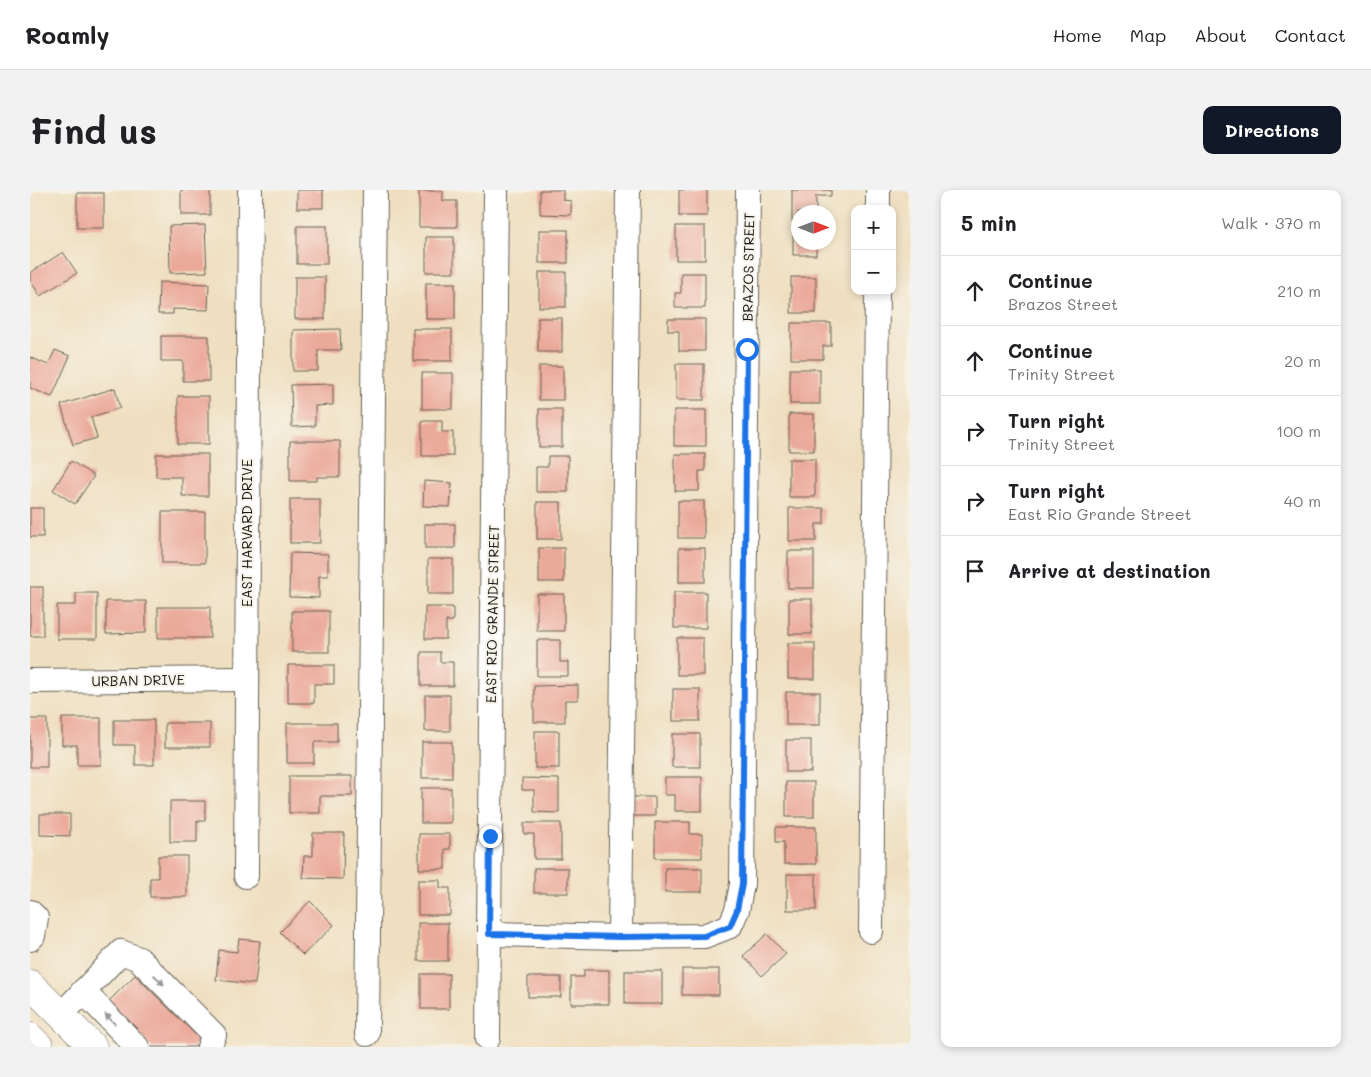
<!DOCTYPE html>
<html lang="en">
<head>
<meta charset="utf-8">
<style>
  body { margin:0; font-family:Mali,sans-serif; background:#f2f2f2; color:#202124 }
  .controls { position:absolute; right:15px; top:15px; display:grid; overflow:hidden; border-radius:10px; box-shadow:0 2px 8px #0003 }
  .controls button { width:45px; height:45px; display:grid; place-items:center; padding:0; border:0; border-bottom:1px solid #e0e0e0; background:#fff; color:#202124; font:25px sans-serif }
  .compass { position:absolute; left:761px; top:15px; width:45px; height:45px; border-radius:50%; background:#fff; box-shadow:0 2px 8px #0003; rotate:90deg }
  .stop { position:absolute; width:15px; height:15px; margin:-11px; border:4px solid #1a73e8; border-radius:50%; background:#fff }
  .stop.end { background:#1a73e8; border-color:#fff; box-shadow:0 1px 5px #0008 }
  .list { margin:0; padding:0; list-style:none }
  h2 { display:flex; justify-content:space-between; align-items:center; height:65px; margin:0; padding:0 20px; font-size:21px }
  h2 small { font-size:16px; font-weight:400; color:#757577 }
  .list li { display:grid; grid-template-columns:32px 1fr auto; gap:15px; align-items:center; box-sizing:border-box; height:70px; padding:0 20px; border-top:1px solid #e0e0e0 }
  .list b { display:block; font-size:19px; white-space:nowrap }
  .list p { margin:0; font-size:16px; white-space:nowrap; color:#757577 }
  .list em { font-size:16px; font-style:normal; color:#757577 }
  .icon { flex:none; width:28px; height:28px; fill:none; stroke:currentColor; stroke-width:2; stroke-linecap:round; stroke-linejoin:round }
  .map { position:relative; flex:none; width:881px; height:857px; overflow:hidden; border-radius:10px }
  header { display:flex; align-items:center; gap:30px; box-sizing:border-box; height:70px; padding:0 25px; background:#fff; border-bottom:1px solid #e0e0e0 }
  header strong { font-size:24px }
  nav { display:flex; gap:28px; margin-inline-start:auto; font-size:18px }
  .intro { display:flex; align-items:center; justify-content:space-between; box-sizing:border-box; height:120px; padding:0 30px }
  h1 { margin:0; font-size:35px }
  .button { padding:12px 22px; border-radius:10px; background:#111827; color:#fff; font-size:18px; font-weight:700 }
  main { display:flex; gap:30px; padding:0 30px }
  aside { flex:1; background:#fff; border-radius:10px; box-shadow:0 2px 8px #0003 }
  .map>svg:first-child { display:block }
</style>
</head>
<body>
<header>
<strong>Roamly</strong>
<nav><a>Home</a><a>Map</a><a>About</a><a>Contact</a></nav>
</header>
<div class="intro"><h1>Find us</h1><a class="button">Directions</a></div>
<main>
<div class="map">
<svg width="881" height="857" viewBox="0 0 881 857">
  <rect width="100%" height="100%" fill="#f7f3e8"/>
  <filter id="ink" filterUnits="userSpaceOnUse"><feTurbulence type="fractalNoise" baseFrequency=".02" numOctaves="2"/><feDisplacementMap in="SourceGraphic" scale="10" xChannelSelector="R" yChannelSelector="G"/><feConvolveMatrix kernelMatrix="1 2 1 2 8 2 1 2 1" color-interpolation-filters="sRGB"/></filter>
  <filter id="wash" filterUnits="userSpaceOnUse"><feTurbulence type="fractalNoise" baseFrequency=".0096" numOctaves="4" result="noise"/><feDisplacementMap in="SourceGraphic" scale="20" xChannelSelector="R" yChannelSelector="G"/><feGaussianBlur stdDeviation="1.12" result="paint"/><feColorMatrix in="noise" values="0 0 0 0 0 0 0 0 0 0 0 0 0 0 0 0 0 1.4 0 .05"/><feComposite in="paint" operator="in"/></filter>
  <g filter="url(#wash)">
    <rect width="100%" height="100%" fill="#efdfc0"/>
    <g id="blocks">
      <g fill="#eba99a">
        <rect x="151" y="0" width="29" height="25"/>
        <rect x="267" y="0" width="26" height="18"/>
        <polygon points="510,0 533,0 533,10 541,11 541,25 510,24"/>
        <rect x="649" y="0" width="28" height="26"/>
        <polygon points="762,0 801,0 801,6 786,6 786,22 768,22 768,31 762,31"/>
        <polygon points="389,1 413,1 413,11 427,11 427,37 389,37"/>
        <rect x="47" y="3" width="27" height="35"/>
        <polygon points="175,35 177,82 140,83 139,36"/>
        <rect x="267" y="36" width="30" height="38"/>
        <rect x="646" y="36" width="29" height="34"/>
        <rect x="509" y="40" width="29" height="33"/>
        <polygon points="763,42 768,42 768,52 786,52 786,65 763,65"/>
        <rect x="396" y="47" width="28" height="35"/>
        <polygon points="33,62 47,83 10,106 0,90 0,83"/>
        <rect x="509" y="82" width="27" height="35"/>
        <polygon points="651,83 675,83 675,118 645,118 645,103 651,103"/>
        <rect x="265" y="87" width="30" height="42"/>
        <rect x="761" y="87" width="25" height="36"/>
        <polygon points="129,92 179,94 178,120 143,119 143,124 128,124"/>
        <rect x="396" y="93" width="29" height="36"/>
        <rect x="508" y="128" width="24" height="34"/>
        <polygon points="638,129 675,129 675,161 649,161 649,141 638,141"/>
        <polygon points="761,133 801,133 801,156 793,156 793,169 761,169"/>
        <polygon points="310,139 311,160 288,160 288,181 263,181 263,140"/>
        <rect x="383" y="139" width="39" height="32"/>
        <polygon points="131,146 179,146 179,191 153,191 153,171 131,171"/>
        <polygon points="25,160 40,166 22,207 0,198 0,167 18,175"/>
        <rect x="646" y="174" width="28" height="36"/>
        <rect x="509" y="176" width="24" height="34"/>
        <rect x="760" y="179" width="30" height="35"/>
        <rect x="392" y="183" width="31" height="36"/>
        <polygon points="303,194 303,215 285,216 285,236 262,237 261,195"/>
        <polygon points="85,198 90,218 61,227 67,248 43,255 31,215"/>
        <rect x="148" y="206" width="31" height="48"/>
        <rect x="509" y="219" width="23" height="38"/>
        <rect x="644" y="220" width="32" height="36"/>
        <rect x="759" y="224" width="25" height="37"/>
        <polygon points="392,231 412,231 412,242 423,242 423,266 392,266"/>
        <polygon points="260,251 310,251 310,287 287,287 287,291 260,291"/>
        <polygon points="126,264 178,264 178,306 152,306 152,287 126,287"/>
        <polygon points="645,264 675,264 675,281 669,281 669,301 645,301"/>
        <polygon points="518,266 538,266 538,302 506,302 506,277 518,277"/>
        <rect x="759" y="269" width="26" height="38"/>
        <polygon points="41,271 64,286 45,314 23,300"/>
        <polygon points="394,291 422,293 420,317 393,316"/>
        <rect x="260" y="309" width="30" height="44"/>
        <rect x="648" y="311" width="26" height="37"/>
        <rect x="507" y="312" width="24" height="37"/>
        <rect x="0" y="318" width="13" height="29"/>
        <polygon points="759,318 794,318 794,334 786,334 786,351 759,351"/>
        <rect x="132" y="322" width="43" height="51"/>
        <rect x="395" y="334" width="30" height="24"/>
        <rect x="509" y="358" width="25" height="34"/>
        <rect x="649" y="358" width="26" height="34"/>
        <rect x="758" y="361" width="26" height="37"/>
        <polygon points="260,363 298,364 298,386 289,386 289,408 259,407"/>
        <rect x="398" y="369" width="25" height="35"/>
        <rect x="0" y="397" width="13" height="49"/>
        <rect x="644" y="402" width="32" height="36"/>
        <polygon points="46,403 67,403 67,449 27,449 27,415 46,415"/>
        <rect x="507" y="404" width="27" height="37"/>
        <rect x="759" y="409" width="23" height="35"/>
        <polygon points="76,411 116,411 116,443 76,444"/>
        <rect x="128" y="417" width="52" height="31"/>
        <polygon points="395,417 423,417 423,431 416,431 416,449 395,449"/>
        <rect x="262" y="421" width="37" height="41"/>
        <rect x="647" y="448" width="26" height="37"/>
        <polygon points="507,450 530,450 530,472 538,472 538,486 507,486"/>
        <rect x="758" y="453" width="27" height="36"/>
        <polygon points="391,462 410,462 410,472 423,472 423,496 391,496"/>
        <polygon points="258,475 304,475 304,494 284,494 284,513 258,513"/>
        <polygon points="548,495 548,510 535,510 535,532 504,532 504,496"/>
        <rect x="643" y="499" width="27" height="32"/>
        <rect x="756" y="502" width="34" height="33"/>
        <rect x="395" y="505" width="25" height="36"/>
        <polygon points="32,528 71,528 71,575 47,575 47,555 32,555"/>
        <rect x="0" y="529" width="17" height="48"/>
        <polygon points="84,530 124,530 124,575 105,575 105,555 84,555"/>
        <rect x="135" y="533" width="45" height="24"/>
        <polygon points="257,533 307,533 307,552 284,552 284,573 257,573"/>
        <rect x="505" y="541" width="24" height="37"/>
        <rect x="642" y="544" width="28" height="33"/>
        <rect x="756" y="550" width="25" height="32"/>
        <rect x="392" y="552" width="30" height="36"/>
        <polygon points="259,586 322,586 322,606 290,606 290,623 259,623"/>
        <polygon points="635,587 672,587 672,621 645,621 645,605 635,605"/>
        <polygon points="492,588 529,589 529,623 504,622 504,600 492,600"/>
        <rect x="756" y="592" width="28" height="35"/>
        <rect x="391" y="598" width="30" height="35"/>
        <rect x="598" y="607" width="27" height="19"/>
        <polygon points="140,611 175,611 175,631 167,631 167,652 140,652"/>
        <polygon points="10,624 40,624 40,646 10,645"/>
        <polygon points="625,632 660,632 660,644 672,644 672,668 625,668"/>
        <polygon points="494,633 531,633 531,669 504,669 504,644 494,644"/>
        <polygon points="746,637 786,637 786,674 754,674 754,652 746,652"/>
        <polygon points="283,643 314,643 313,689 273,688 274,666 283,666"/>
        <polygon points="389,644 420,644 420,659 415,659 415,679 389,679"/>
        <polygon points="128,666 157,666 157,707 120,707 120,688 128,688"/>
        <rect x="504" y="678" width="34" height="25"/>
        <rect x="635" y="678" width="37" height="24"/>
        <rect x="757" y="684" width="29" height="36"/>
        <polygon points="388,690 410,690 410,698 420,698 420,725 388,725"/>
        <polygon points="280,711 304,735 273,765 250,742"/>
        <rect x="388" y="733" width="30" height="38"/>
        <polygon points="737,744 756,764 732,786 713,766"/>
        <polygon points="209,749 230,751 225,794 186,790 189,760 207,762"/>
        <rect x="652" y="779" width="37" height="26"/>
        <polygon points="554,780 579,780 579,814 541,814 541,787 554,787"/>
        <rect x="595" y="781" width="37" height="33"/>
        <rect x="391" y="784" width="28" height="35"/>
        <polygon points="105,785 171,850 164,857 122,857 77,813"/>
        <rect x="498" y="787" width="33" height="20"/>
      </g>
    </g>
  </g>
  <g filter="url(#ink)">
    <use href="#blocks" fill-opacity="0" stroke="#666055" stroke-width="1"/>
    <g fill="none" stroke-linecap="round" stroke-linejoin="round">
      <g stroke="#666055" stroke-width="26">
        <g id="minor">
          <polyline points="848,19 848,0"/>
          <polyline points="0,491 216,489"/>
          <polyline points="216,686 220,0"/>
          <polyline points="0,722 6,728 3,746 0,749"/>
          <polyline points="841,741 847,101"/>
          <polyline points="459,744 590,747 674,746 700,736 707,720 712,694 718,0"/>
          <polyline points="590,747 598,0"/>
          <polyline points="53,801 107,857"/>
          <polyline points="31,825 91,762 109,769 184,845 179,857"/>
          <polyline points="337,844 345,0"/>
          <polyline points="458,848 466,0"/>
        </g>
      </g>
      <g stroke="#666055" stroke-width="29">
        <g id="major">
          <polyline points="0,794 63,857"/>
          <polyline points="0,847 10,857"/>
        </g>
      </g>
      <use href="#minor" stroke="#fff" stroke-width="24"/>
      <use href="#major" stroke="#fff" stroke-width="28"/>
    </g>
    <defs><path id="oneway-solid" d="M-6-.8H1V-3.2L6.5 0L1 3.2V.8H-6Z" transform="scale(1.25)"/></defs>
    <g fill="#999">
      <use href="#oneway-solid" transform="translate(129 790) rotate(45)"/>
      <use href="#oneway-solid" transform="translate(80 829) rotate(-134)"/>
    </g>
  </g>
  <g fill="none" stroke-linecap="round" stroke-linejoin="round" filter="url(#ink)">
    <polyline stroke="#1a73e8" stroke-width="6" points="460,646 459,744 590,747 674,746 700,736 707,720 712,694 717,159"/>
  </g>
  <g text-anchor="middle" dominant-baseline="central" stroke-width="4" stroke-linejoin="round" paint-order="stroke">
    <g font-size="14" fill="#1c1c1c" stroke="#f7f3e8">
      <text transform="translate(718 77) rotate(-89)">BRAZOS STREET</text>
      <text transform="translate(216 343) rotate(-90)">EAST HARVARD DRIVE</text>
      <text transform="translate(462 424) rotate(-89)">EAST RIO GRANDE STREET</text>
      <text transform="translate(108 490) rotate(-1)">URBAN DRIVE</text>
    </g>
  </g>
</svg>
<div class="controls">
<button>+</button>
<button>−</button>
</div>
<svg class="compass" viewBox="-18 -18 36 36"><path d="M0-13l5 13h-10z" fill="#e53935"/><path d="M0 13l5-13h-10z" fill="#757577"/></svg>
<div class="stop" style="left:717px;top:159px"></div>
<div class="stop end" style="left:460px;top:646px"></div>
</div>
<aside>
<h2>5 min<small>Walk · 370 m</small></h2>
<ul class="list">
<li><svg class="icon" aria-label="ahead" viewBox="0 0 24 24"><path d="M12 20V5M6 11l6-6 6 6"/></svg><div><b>Continue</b><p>Brazos Street</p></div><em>210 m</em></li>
<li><svg class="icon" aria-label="ahead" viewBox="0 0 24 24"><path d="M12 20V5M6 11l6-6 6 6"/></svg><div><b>Continue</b><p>Trinity Street</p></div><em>20 m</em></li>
<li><svg class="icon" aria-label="right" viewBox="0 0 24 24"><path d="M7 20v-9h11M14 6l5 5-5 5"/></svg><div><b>Turn right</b><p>Trinity Street</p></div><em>100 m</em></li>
<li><svg class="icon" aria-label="right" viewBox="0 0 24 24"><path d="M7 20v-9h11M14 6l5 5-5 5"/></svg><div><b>Turn right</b><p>East Rio Grande Street</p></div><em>40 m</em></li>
<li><svg class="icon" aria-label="arrive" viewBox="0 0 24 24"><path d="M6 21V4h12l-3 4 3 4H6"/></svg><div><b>Arrive at destination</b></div></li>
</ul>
</aside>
</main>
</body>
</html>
